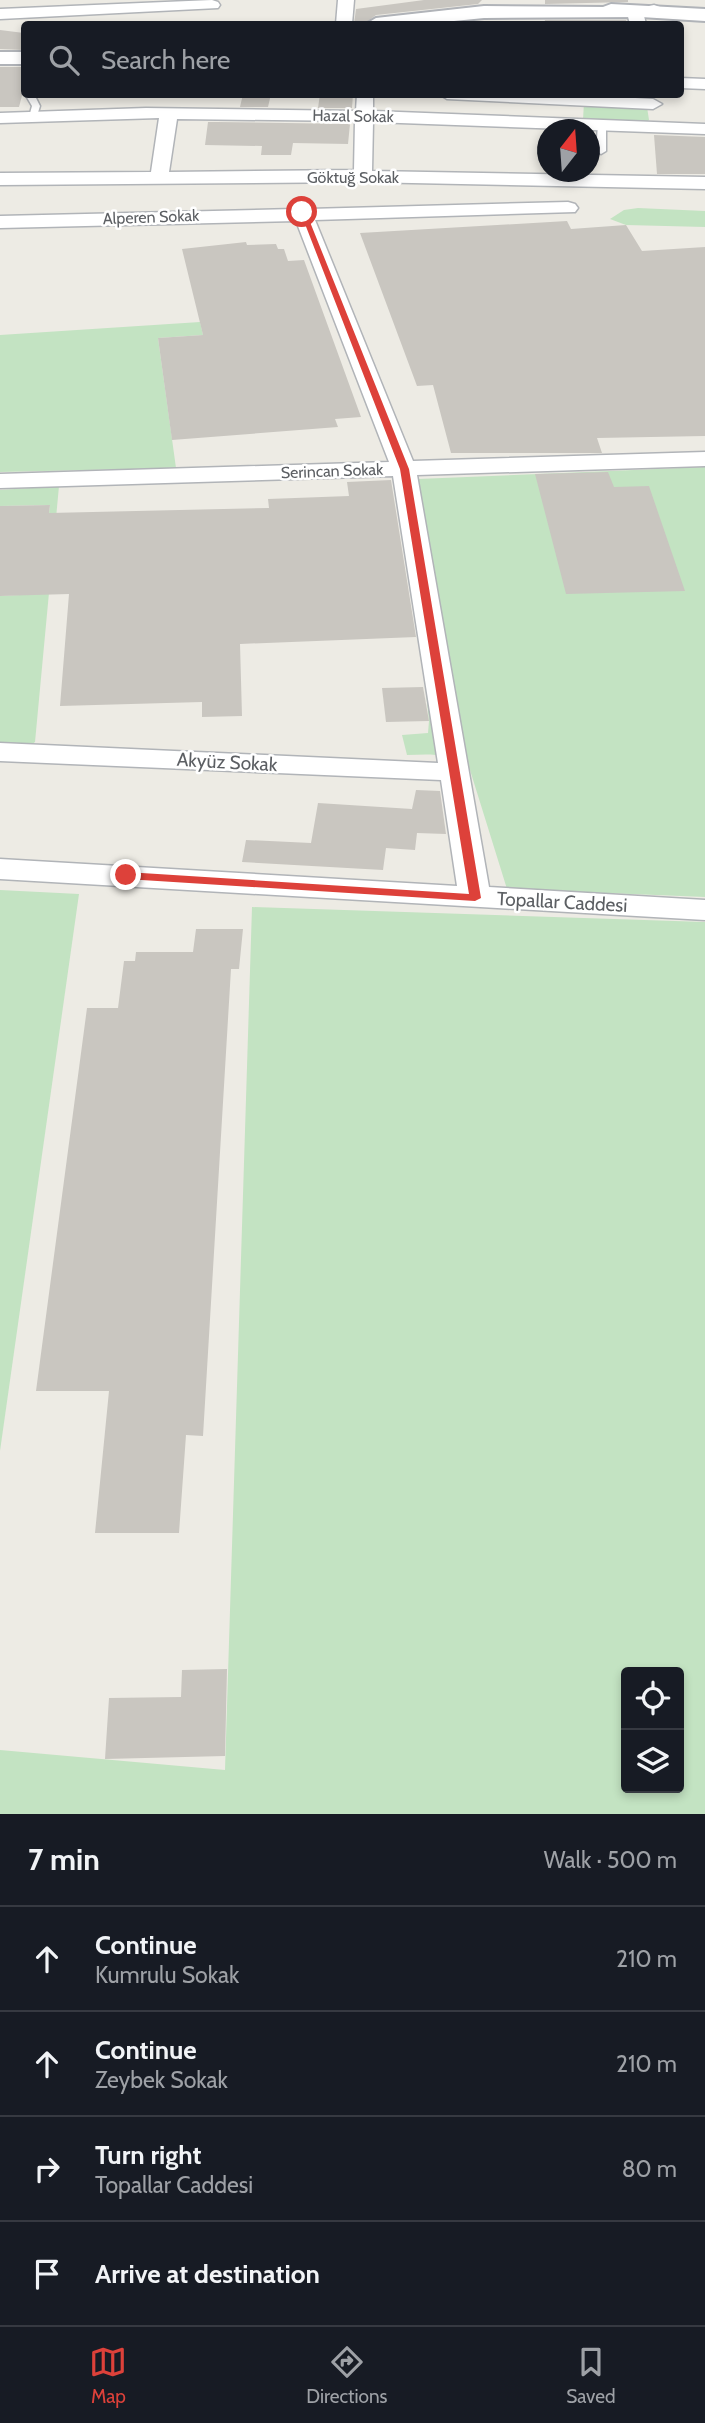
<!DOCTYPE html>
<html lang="en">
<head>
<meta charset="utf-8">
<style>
  body { margin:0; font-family:Cabin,sans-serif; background:#20242c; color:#f1f3f6 }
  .controls { position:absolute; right:21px; bottom:21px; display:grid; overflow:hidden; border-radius:7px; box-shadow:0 4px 10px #0003 }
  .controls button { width:63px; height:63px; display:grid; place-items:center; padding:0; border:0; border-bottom:2px solid #363941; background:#171b24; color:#f1f3f6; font:35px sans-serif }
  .compass { position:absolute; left:537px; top:119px; width:63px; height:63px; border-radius:50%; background:#171b24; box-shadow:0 4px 10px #0003; rotate:17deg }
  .stop { position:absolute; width:21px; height:21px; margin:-16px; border:5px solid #dd413a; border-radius:50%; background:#fff }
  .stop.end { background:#dd413a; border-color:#fff; box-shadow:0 2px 7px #0008 }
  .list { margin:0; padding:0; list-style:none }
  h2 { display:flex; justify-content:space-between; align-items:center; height:91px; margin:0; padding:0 28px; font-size:30px }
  h2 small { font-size:23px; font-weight:400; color:#9ea1a6 }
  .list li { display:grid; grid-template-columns:46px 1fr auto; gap:21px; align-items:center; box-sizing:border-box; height:105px; padding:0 28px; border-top:2px solid #363941 }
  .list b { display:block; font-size:26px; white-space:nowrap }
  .list p { margin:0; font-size:23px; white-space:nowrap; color:#9ea1a6 }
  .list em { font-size:23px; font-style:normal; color:#9ea1a6 }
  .icon { flex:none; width:38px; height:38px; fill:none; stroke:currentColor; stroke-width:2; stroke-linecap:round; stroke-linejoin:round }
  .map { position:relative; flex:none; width:705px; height:1814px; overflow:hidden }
  .search { position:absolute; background:#171b24; box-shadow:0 4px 10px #0003; left:21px; right:21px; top:21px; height:77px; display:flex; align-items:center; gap:18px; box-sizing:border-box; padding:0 24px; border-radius:7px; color:#9ea1a6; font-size:26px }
  .sheet { height:511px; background:#171b24 }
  nav { display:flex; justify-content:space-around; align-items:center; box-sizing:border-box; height:98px; border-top:2px solid #363941; background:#171b24; font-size:19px; color:#9ea1a6 }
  nav a { display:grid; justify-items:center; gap:4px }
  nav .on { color:#dd413a }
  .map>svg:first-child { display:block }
</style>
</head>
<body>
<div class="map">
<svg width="705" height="1814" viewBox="0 0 705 1814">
  <rect width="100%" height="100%" fill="#edebe4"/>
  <g fill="#c3e3c2" fill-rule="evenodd">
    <polygon points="584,102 647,107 649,120 646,122 583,120"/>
    <polygon points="638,208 705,211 705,227 626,225 610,219 624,210"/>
    <polygon points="200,322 203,335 158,338 176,468 0,472 0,335"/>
    <path d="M705 467V897L507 889 470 770C452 752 431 754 407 755L402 735 428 733 429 721 420 637 393 480Z"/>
    <polygon points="59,486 35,742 28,747 0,747 0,596 39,594 50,505 0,506 0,490"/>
    <polygon points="0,890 79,894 0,1451"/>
    <path d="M252 907 705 922V1814H0V1750L225 1770ZM626 1672H679V1788H626Z"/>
  </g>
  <g fill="#c9c6c0">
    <polygon points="424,0 482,0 478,4 376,15 364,24 354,24 356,9"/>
    <polygon points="545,0 628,0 628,2 545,4"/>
    <polygon points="545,20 626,20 627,24 544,24"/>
    <polygon points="0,30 24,33 24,50 0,49"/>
    <polygon points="24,67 24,88 19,107 0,107 0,67"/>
    <polygon points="243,94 271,94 268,107 240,107"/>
    <polygon points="320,94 353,94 352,108 318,108"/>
    <polygon points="208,122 217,122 350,124 348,144 293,143 291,155 261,155 262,146 205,145"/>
    <polygon points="654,135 705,137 705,174 657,174"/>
    <polygon points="567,221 571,229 626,225 642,251 705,247 705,436 597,438 602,453 451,453 433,385 417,386 360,233"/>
    <polygon points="246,242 247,245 276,244 278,249 284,249 288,261 304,260 361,417 335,419 338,427 172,440 158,338 203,335 182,249"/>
    <polygon points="608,472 614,487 649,486 685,591 566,594 535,474"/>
    <polygon points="391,480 416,637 240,644 242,716 202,717 202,702 60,706 69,594 0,596 0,506 50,505 49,513 269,508 268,499 349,496 347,482"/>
    <polygon points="423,687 429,721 386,722 382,688"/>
    <polygon points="416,790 440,791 446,834 417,833 415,850 386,848 383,870 242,862 246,840 311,843 318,803 412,809"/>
    <polygon points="196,929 243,929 239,969 231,969 203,1436 186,1435 179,1533 95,1533 109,1391 36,1391 87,1008 118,1008 124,961 135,961 136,952 193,952"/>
    <polygon points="227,1669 225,1756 105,1759 109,1698 181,1697 182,1670"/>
  </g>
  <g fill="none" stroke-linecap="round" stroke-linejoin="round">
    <g stroke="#b1b4b8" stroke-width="3">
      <g id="lane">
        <polygon points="25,94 34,94 40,106 36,119 29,117 32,106"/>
        <polygon points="602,122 606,125 606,151 601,154 596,151 598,125"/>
      </g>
    </g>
    <g stroke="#b1b4b8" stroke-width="3">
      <g id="street">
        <polygon points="212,0 218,2 220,5 218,8 0,19 0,9"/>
        <polygon points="338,0 354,0 352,24 336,24"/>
        <polygon points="654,5 660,7 662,10 660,13 644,16 646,24 630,24 627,13 629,10"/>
        <polygon points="680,78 705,79 705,89 680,88"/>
        <path d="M357 94H373V111L705 124V134L373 122 372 171 705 177V189L363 182 0 185V173L151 172 159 118 0 123V113L146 108 356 111ZM177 119 355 121 354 170 169 172Z"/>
        <polygon points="439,94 565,94 653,99 662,104 653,109 447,99"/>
        <polygon points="568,202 575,204 578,208 575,212 315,220 413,461 705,452 705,466 417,475 489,887 705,900 705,920 0,879 0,859 457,886 441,780 0,761 0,743 438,763 393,476 0,488 0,474 389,462 296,221 0,228 0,216 294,209 302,206 309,209"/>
      </g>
    </g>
    <g stroke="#b0b3b8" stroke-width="4">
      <g id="secondary">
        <polygon points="611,4 705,9 705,21 641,17 484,18 424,24 366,24 376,18 484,6 603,7"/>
        <rect x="0" y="52" width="24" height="12"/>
      </g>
    </g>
    <use href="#lane" fill="#fff" fill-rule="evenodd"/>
    <use href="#street" fill="#fff" fill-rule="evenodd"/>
    <use href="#secondary" fill="#fff" fill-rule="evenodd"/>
  </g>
  <polygon fill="#dd413a" points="300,211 306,212 409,469 481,898 475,901 126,879 121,875 126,872 469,894 400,469"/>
  <g text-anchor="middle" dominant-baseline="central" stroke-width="5" stroke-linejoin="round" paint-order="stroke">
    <g font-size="16" fill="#5c5f63" stroke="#fff">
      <text transform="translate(353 116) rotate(1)">Hazal Sokak</text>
      <text x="353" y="177">Göktuğ Sokak</text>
      <text transform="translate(151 217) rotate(-2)">Alperen Sokak</text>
      <text transform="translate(332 471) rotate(-2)">Serincan Sokak</text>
    </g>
    <g font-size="19" fill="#5c5f63" stroke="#fff">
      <text transform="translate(227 762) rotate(3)">Akyüz Sokak</text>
      <text transform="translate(562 902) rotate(3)">Topallar Caddesi</text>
    </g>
  </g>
</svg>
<div class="controls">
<button><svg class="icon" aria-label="locate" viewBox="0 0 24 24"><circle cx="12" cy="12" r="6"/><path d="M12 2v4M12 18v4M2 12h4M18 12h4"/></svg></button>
<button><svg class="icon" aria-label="layers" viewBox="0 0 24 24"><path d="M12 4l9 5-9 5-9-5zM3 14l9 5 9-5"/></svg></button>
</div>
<svg class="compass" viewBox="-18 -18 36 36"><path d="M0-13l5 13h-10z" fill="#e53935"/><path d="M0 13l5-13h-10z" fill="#9ea1a6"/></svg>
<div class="stop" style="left:302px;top:212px"></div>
<div class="stop end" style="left:126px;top:875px"></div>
<div class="search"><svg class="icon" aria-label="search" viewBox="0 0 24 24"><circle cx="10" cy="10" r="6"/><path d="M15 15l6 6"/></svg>Search here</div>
</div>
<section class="sheet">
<h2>7 min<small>Walk · 500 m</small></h2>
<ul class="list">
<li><svg class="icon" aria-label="ahead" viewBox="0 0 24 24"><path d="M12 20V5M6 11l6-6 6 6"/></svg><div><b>Continue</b><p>Kumrulu Sokak</p></div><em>210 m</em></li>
<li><svg class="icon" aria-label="ahead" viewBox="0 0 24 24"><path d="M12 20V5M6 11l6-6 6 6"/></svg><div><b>Continue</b><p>Zeybek Sokak</p></div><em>210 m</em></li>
<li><svg class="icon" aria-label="right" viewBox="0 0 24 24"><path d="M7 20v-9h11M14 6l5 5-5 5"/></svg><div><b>Turn right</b><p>Topallar Caddesi</p></div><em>80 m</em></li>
<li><svg class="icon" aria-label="arrive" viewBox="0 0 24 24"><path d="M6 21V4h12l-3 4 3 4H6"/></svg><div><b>Arrive at destination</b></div></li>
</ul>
</section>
<nav>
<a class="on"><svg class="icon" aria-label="map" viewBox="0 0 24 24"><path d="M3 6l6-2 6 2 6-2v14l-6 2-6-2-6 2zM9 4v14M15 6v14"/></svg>Map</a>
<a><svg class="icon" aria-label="directions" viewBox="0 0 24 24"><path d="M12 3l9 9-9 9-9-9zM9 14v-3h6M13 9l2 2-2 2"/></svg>Directions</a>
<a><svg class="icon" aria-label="saved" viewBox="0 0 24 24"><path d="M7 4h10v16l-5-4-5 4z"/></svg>Saved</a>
</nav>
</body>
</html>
